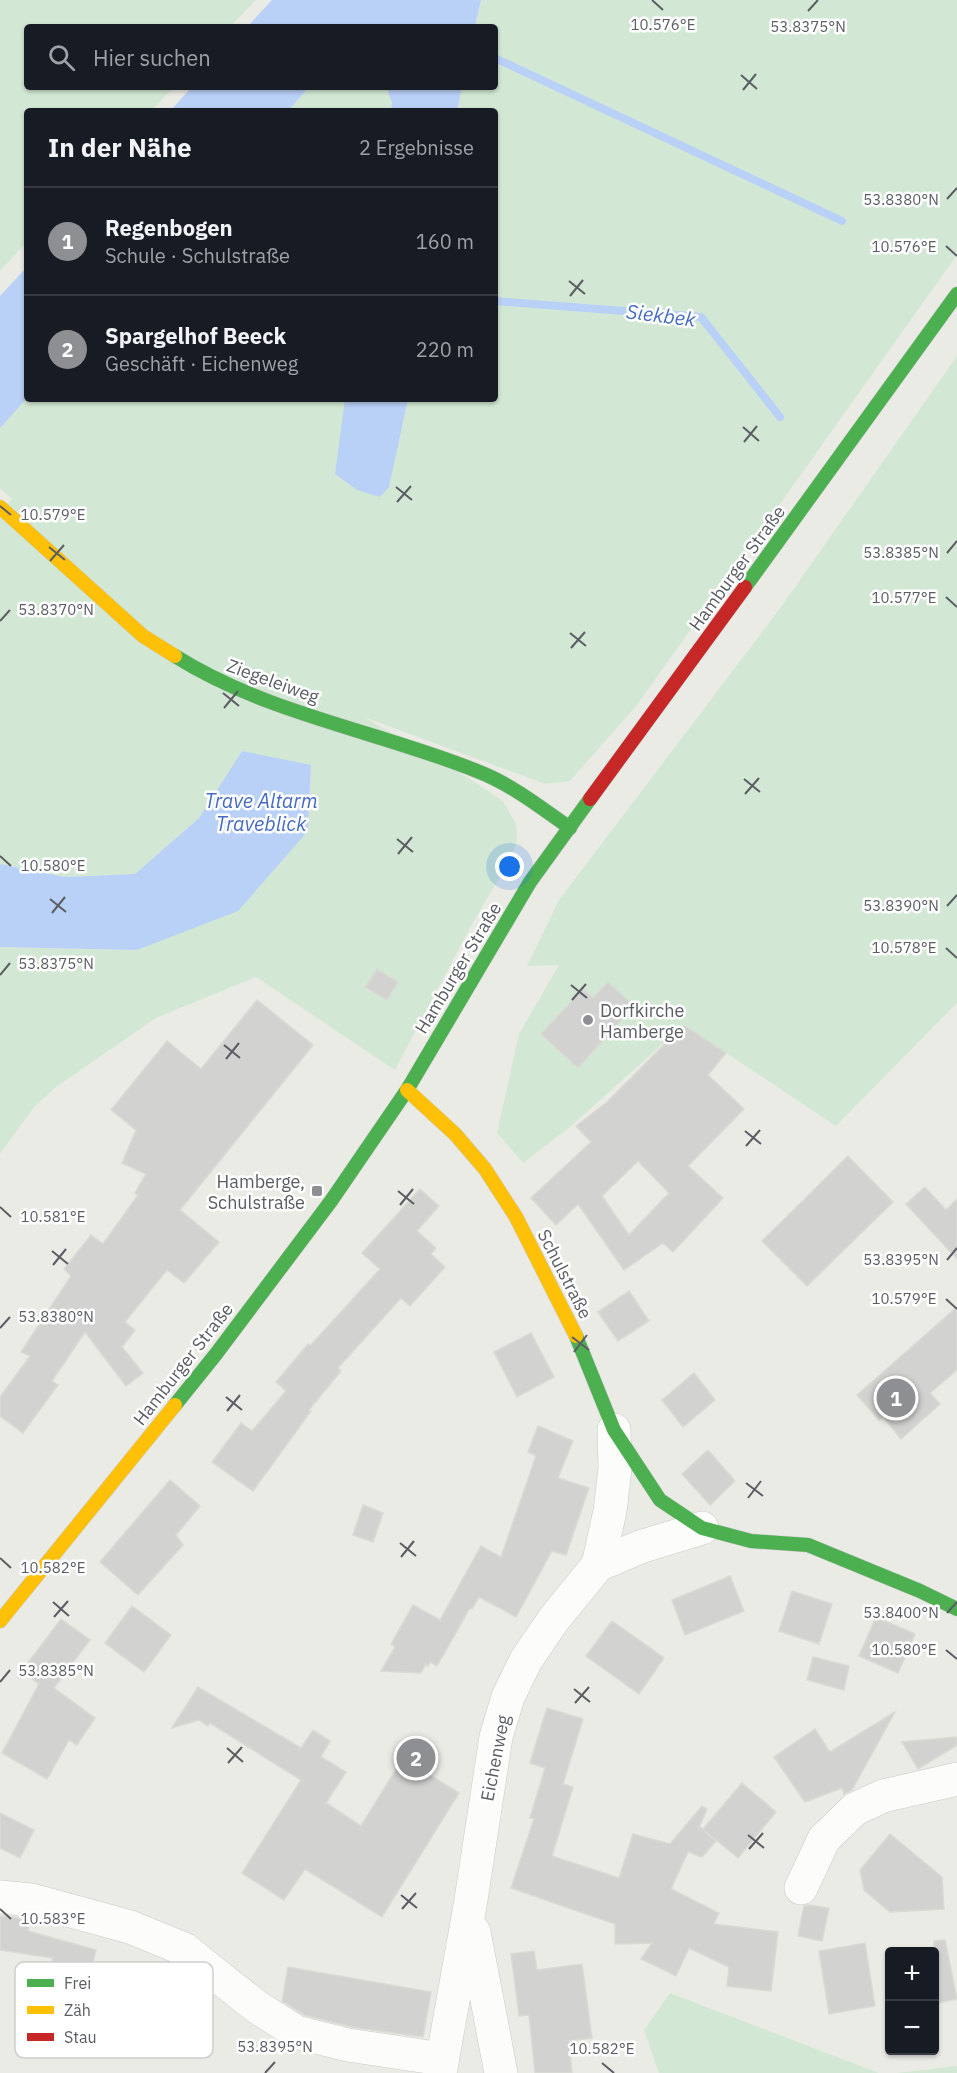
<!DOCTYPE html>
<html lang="de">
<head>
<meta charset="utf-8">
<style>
  body { margin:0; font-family:"IBM Plex Sans",sans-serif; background:#20242c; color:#f1f3f6 }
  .controls { position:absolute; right:18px; bottom:18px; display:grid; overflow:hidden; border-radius:6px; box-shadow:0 2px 4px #0004 }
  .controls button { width:54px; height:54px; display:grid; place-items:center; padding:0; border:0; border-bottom:2px solid #363941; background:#171b24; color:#f1f3f6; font:30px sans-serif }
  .you { position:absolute; left:510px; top:867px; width:21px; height:21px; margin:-15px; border:4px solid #fff; border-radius:50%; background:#1a73e8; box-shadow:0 0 0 9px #1a73e833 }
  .badge { display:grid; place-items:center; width:39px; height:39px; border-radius:50%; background:#8d8f92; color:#fff; font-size:20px; font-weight:700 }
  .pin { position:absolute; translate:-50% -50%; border:3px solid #fff; box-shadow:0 2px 6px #0006 }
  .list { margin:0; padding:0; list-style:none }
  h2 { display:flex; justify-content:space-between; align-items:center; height:78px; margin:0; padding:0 24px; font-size:26px }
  h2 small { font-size:20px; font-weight:400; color:#9ea1a6 }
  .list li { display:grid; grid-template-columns:39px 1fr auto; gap:18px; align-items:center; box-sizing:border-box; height:108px; padding:0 24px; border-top:2px solid #363941 }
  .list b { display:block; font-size:22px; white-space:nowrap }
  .list p { margin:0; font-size:20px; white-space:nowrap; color:#9ea1a6 }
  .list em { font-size:20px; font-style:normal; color:#9ea1a6 }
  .icon { flex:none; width:33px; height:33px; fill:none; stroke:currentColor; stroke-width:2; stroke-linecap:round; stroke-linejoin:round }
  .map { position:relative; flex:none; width:957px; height:2073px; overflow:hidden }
  .search { position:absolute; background:#171b24; box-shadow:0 2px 4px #0004; left:24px; top:24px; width:474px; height:66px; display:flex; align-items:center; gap:15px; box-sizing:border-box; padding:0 21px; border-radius:6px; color:#9ea1a6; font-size:22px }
  .panel { position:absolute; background:#171b24; box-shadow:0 2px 4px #0004; left:24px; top:108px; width:474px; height:294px; border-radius:6px }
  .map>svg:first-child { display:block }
</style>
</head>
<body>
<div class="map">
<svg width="957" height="2073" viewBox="0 0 957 2073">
  <rect width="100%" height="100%" fill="#ebebe6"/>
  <g fill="#d3e8d4">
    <polygon points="0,0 256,0 230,27 27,27 27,87 174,87 151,111 27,111 27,242 0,271"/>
    <polygon points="481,0 957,0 957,255 637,705 570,781 545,784 364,717 470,779 503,801 516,824 517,841 511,858 471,926 395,1070 256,977 156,1018 56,1087 34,1107 0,1154 0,947 137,950 308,831 311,766 242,751 199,818 135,874 65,877 0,864 0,513 12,499 0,488 0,428 27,398 495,399 495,111 457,111 462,87 495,87 495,27 475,27"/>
    <polygon points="309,87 386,87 392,104 391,111 288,111"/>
    <polygon points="957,356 957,1003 836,1126 684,1025 570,1127 523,1163 497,1133 519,1034 559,965 527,966 559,900 781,607"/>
    <polygon points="670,1993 879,2073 659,2073 644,2030"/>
    <polygon points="957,2066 957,2073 896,2073"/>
  </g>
  <g fill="#b9d0f7">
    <polygon points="272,0 481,0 475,27 247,27"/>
    <polygon points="192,87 309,87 288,111 170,111"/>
    <polygon points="386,87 462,87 457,111 391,111 392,103"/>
    <polygon points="27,267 27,398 0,428 0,296"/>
    <polygon points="345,399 408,399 389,487 380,497 357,490 335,474"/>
    <polygon points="242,751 311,765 308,831 238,911 137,950 0,947 0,864 65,877 135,874 199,818"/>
  </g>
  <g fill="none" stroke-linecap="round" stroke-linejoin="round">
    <g stroke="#b9d0f7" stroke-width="8">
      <polyline points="495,58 842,221"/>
      <polyline points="495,301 701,317 780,417"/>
    </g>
  </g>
  <g fill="#d2d2d0" stroke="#dadad5" stroke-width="1.5" fill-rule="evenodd">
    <polygon points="377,969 398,982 387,1000 365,987"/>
    <polygon points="608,982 634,1006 578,1068 541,1034 583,989 593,998"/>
    <polygon points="257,1000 313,1045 180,1210 219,1242 184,1283 167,1270 125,1322 135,1330 122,1347 143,1373 126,1386 85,1332 52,1381 58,1385 23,1433 0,1416 0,1397 30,1356 21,1352 71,1276 64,1269 91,1235 103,1244 138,1195 135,1193 146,1174 122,1163 136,1130 111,1110 167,1041 201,1069"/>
    <path d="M684 1025 726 1053 708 1075 744 1109 688 1166 723 1198 673 1252 663 1243 624 1270 578 1204 556 1225 531 1198 591 1142 576 1126 606 1103ZM638 1161 669 1193 629 1235 602 1196Z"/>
    <polygon points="848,1156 893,1202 807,1286 762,1241"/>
    <polygon points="925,1187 946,1210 957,1199 957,1259 906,1204"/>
    <polygon points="420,1189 439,1206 417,1231 436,1248 431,1254 445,1267 410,1306 401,1298 338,1368 341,1371 309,1410 311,1411 253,1491 212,1462 241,1423 252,1431 286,1391 276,1382 308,1344 310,1346 380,1269 362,1253"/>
    <polygon points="629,1291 649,1321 618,1341 598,1312"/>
    <polygon points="957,1307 957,1370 930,1393 940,1404 901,1439 883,1417 879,1420 857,1395"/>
    <polygon points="531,1333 554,1377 517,1397 494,1352"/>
    <polygon points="694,1373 715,1400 683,1427 662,1400"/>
    <polygon points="538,1426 573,1441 558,1478 589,1488 566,1555 552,1551 516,1617 479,1597 472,1609 470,1608 437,1666 430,1662 428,1666 426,1664 421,1673 381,1671 395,1647 391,1644 413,1605 440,1620 481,1546 501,1557 536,1456 528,1452"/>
    <polygon points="708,1450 735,1481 710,1505 682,1474"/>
    <polygon points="170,1480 200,1506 176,1535 183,1545 138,1595 100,1562"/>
    <polygon points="363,1505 383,1513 373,1542 353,1535"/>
    <polygon points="730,1576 744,1611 685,1635 672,1600"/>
    <polygon points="792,1591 832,1604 819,1644 779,1631"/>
    <polygon points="132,1606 171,1635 144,1672 105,1643"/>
    <polygon points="876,1617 915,1634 898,1673 859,1656"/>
    <polygon points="61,1619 90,1640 54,1688 95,1718 77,1745 69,1740 47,1779 2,1753 39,1684 25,1674 30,1666 27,1664"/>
    <polygon points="612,1621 664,1658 639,1694 586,1656"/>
    <polygon points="813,1657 849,1666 844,1690 807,1680"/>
    <polygon points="198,1687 301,1748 313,1730 330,1741 321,1757 346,1772 326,1803 361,1826 403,1758 459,1793 382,1917 305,1869 284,1900 242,1873 301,1780 210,1723 208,1726 199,1720 172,1728"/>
    <polygon points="547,1708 583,1719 563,1784 573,1787 552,1856 619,1878 633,1834 670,1844 702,1806 707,1809 698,1830 700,1827 716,1841 702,1857 688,1852 671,1889 719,1913 714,1924 778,1932 771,1991 727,1986 729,1967 689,1948 676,1976 641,1959 652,1943 615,1944 615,1924 511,1888 534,1819 530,1818 545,1768 530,1763"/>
    <polygon points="895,1712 852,1790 844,1794 842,1788 805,1802 774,1757 815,1729 830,1752"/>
    <polygon points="957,1737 957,1745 918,1769 902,1742"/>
    <polygon points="742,1783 776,1812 738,1858 703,1829"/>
    <polygon points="0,1813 34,1830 20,1858 0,1848"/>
    <polygon points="890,1834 942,1877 944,1909 890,1912 864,1890 860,1870"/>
    <polygon points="809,1905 829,1908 822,1941 798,1936 804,1906"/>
    <polygon points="0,1916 30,1919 28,1931 96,1950 93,1962 145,1975 148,1964 176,1971 164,2016 46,1983 53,1958 0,1950"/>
    <polygon points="945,1940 957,1999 934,2004 934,1941"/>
    <polygon points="865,1943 875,2006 829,2014 819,1951"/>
    <polygon points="534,1951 537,1970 582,1964 592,2038 569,2041 572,2073 535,2073 529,2015 519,2016 511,1954"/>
    <polygon points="288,1967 431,1992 423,2037 352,2027 304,2015 282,2001"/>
  </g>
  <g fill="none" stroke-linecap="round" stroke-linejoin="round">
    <g stroke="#c8c9c8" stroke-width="34">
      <g id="street">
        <polyline points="598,1565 610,1511 615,1468 614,1430"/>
        <polyline points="801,1888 824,1839 855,1809 883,1796 957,1779"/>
        <polyline points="0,1897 31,1900 130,1927 184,1949 257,2007 296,2032 348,2045 442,2059"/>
        <polyline points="474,1932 501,2073"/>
        <polyline points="440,2073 470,1906 496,1737 508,1697 526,1660 554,1619 598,1565 640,1547 702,1528"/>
      </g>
    </g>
    <g stroke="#c8c8c7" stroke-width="15">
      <g id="fast">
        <polyline points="745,587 957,294"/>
        <path d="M175 656C267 714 378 731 477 771 511 784 540 807 570 828"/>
        <polyline points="576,1336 614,1430 660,1500 702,1528 751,1541 808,1545 920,1591 957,1609"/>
        <polyline points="175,1405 216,1354 331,1201 407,1090 530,882 590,799"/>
      </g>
    </g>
    <g stroke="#c8c8c7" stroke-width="15">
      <g id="slow">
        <polyline points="0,507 143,636 175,656"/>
        <polyline points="407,1090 455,1134 485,1169 516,1217 576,1336"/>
        <polyline points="0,1621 175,1405"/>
      </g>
    </g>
    <g stroke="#c8c8c7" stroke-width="15">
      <polyline id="jam" points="590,799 745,587"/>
    </g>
    <use href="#street" stroke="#fcfcfb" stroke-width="33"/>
    <use href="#fast" stroke="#4caf50" stroke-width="14"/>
    <use href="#slow" stroke="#ffc107" stroke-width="14"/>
    <use href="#jam" stroke="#c62828" stroke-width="14"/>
  </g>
  <path fill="none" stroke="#5b5d64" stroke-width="2" d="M652 0 663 10M808 11 818 0M741 75 757 89M743 90 756 74M947 199 957 188M946 246 957 256M569 281 585 294M570 296 583 280M743 427 759 441M744 442 757 426M396 487 412 500M397 502 411 486M0 506 11 515M49 547 65 560M947 553 957 541M50 561 64 545M946 597 957 607M0 621 10 610M570 633 586 646M571 648 585 632M223 693 239 706M224 708 238 691M744 779 760 792M745 794 759 778M397 839 413 852M398 854 412 837M0 856 11 866M50 899 66 912M947 906 957 895M52 913 65 897M946 948 957 958M0 975 10 963M571 985 587 998M572 1000 586 984M224 1045 240 1058M226 1059 239 1043M745 1131 761 1144M746 1146 760 1130M398 1191 414 1204M400 1205 413 1189M0 1207 11 1217M52 1251 68 1264M947 1260 957 1248M53 1265 66 1249M946 1299 957 1309M0 1328 10 1317M572 1337 589 1350M574 1352 587 1335M226 1397 242 1410M227 1411 240 1395M746 1483 763 1496M748 1498 761 1481M400 1543 416 1556M401 1557 414 1541M0 1558 11 1568M53 1602 69 1616M947 1613 957 1602M54 1617 68 1601M946 1650 957 1659M0 1682 10 1670M574 1689 590 1702M575 1703 589 1687M227 1748 243 1762M228 1763 242 1747M748 1835 764 1848M749 1849 763 1833M401 1895 417 1908M0 1909 11 1919M402 1909 416 1893M602 2063 614 2073M265 2073 275 2062"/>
  <g fill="#8d8f92" stroke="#fff" stroke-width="2">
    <circle cx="588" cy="1020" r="6"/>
    <rect x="311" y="1185" width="12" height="12" rx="3"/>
  </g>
  <g text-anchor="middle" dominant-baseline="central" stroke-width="5" stroke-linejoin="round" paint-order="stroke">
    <g font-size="18" fill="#5b5d64" stroke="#fff">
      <text transform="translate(737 568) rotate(-54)">Hamburger Straße</text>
      <text transform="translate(273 681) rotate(20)">Ziegeleiweg</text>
      <text transform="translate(458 968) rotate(-59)">Hamburger Straße</text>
      <text transform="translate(565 1274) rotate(63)">Schulstraße</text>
      <text transform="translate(183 1364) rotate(-52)">Hamburger Straße</text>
      <text transform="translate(495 1758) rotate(-79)">Eichenweg</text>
    </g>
    <g font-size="18" fill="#5b5d64" stroke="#fff" text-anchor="start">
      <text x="600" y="1010">Dorfkirche<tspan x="600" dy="21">Hamberge</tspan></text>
      <text x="305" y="1181" text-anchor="end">Hamberge,<tspan x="305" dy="21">Schulstraße</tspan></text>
    </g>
    <g font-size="20" font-style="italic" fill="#456bc2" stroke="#fff">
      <text transform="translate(661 315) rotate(7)">Siekbek</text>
      <text x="261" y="800">Trave Altarm<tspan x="261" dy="23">Traveblick</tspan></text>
    </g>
  </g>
  <rect x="15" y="1962" width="198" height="96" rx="9" fill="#fff" stroke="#ceced0" stroke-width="1.5"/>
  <rect x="27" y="1979" width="27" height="8" fill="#4caf50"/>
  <rect x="27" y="2006" width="27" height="8" fill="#ffc107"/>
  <rect x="27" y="2033" width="27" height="8" fill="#c62828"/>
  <g font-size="16" fill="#5b5d64">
    <text x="64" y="1989">Frei</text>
    <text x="64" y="2016">Zäh</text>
    <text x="64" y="2043">Stau</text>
  </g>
  <g font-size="15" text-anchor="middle" fill="#5b5d64" stroke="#fff" stroke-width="5" stroke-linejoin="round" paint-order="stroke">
    <text x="663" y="30">10.576°E</text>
    <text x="808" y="32">53.8375°N</text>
    <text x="901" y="205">53.8380°N</text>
    <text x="904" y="252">10.576°E</text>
    <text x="53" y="520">10.579°E</text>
    <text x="901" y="558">53.8385°N</text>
    <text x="904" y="603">10.577°E</text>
    <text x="56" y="615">53.8370°N</text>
    <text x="53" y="871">10.580°E</text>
    <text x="901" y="911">53.8390°N</text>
    <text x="904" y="953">10.578°E</text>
    <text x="56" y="969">53.8375°N</text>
    <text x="53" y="1222">10.581°E</text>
    <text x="901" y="1265">53.8395°N</text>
    <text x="904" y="1304">10.579°E</text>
    <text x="56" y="1322">53.8380°N</text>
    <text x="53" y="1573">10.582°E</text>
    <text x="901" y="1618">53.8400°N</text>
    <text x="904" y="1655">10.580°E</text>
    <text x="56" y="1676">53.8385°N</text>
    <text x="53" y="1924">10.583°E</text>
    <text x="275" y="2052">53.8395°N</text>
    <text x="602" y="2054">10.582°E</text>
  </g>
</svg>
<div class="controls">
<button>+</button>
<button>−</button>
</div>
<div class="you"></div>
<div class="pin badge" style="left:896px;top:1398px">1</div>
<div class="pin badge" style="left:416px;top:1758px">2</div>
<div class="search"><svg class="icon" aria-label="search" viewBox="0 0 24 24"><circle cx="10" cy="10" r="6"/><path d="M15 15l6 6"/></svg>Hier suchen</div>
<section class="panel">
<h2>In der Nähe<small>2 Ergebnisse</small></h2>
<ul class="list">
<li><span class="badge">1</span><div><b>Regenbogen</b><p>Schule · Schulstraße</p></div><em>160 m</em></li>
<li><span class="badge">2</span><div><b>Spargelhof Beeck</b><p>Geschäft · Eichenweg</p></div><em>220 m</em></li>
</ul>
</section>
</div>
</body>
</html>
